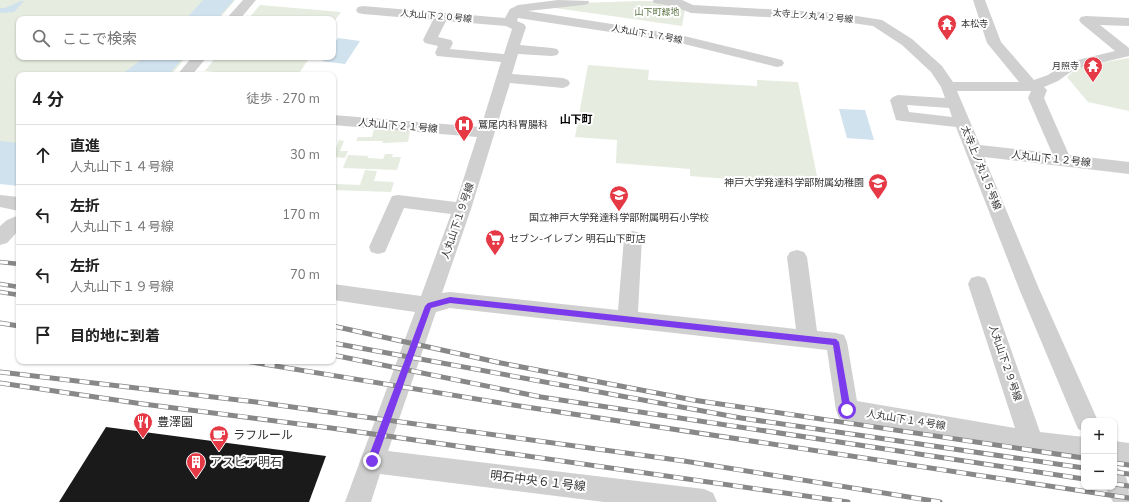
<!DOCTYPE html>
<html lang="ja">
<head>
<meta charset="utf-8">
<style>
  body { margin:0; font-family:"Nunito Sans","Noto Sans JP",sans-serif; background:#f2f2f2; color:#222 }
  .controls { position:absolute; right:12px; bottom:12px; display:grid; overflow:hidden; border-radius:8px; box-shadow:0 1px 3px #0004 }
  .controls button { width:36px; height:36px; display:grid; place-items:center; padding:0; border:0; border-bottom:1px solid #e0e0e0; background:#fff; color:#222; font:20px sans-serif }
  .stop { position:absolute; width:12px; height:12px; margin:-9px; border:3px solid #7c3aed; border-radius:50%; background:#fff }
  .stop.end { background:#7c3aed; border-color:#fff; box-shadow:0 1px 4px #0008 }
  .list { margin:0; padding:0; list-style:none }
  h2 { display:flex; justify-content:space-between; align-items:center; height:52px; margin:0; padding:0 16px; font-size:17px }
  h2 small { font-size:13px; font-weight:400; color:#767676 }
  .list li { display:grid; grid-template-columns:26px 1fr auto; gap:12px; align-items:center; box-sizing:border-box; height:60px; padding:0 16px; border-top:1px solid #e0e0e0 }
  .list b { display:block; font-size:15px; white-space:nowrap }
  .list p { margin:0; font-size:13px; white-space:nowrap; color:#767676 }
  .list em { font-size:13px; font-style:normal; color:#767676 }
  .icon { flex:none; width:22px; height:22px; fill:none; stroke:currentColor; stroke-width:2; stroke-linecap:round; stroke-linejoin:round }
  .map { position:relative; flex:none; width:1129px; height:502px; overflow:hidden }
  .search { position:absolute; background:#fff; box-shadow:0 1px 3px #0004; left:16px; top:16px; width:320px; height:44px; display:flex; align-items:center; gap:10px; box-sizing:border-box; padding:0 14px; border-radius:8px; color:#767676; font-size:15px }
  .panel { position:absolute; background:#fff; box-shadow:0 1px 3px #0004; left:16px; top:72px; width:320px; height:292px; border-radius:8px }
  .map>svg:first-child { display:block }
</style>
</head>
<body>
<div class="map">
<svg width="1129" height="502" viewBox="0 0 1129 502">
  <rect width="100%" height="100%" fill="#fff"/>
  <g fill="#e6ecdf">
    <polygon points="0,0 235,0 219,19 19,19 19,57 186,57 171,75 19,75 19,183 0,181"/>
    <polygon points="640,1 658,1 685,9 682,26 548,7 576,3"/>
    <polygon points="260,5 341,12 333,23 333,19 248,19"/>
    <polygon points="216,57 310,57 298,75 284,73 282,75 250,75 205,71"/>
    <polygon points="1129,58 1129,111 1088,102 1067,77 1077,67"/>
    <polygon points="588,65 649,70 648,80 757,86 757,80 798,82 819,186 690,176 690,169 616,163 617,140 575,137"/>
    <polygon points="374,129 410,131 408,142 382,143 383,141 356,141 358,137 372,137"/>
    <polygon points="339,140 344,141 340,151 348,151 345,158 333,157"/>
    <polygon points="385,154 393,154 392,157 401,157 397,170 343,168 348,155 368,156 368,158 383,159"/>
    <polygon points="365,170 377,171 374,181 394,182 391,192 333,190 335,184 360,185"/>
  </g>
  <g fill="#cfe2ee">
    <polygon points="203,0 234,0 217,19 186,19"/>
    <polygon points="21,1 24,1 14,12 0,13 0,8 5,8"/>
    <polygon points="338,38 360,41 345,64 322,61 325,57 333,57 333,45"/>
    <polygon points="145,57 184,57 168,75 121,75"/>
    <polygon points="839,109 865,110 874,140 847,138"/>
    <polygon points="0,141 19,143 19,186 0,184"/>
  </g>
  <polygon fill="#1a1a1a" points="106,427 326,456 309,502 59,502"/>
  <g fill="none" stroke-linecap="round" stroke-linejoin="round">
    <g fill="#d0d0d0" fill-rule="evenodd">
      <polygon points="243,0 256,0 240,19 226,19"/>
      <path d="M558 0 589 1 588 4 583 5 528 11 676 34 782 60 784 63 782 66 777 67 676 42 518 18 517 21 524 24 526 27 520 45 552 48 557 49 559 52 557 55 552 56 518 54 512 74 563 78 568 80 570 83 568 86 563 88 510 83 471 209 442 293 450 292 618 310 624 238 626 233 633 231 640 233 642 238 638 312 796 329 787 257 790 252 797 250 804 252 807 257 817 331 836 333 844 335 847 342 857 401 1015 428 968 284 971 278 978 276 985 278 988 284 1040 432 1084 437V461L1032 453 847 421 839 418 836 410 827 350 450 308 436 312 388 451 704 489 713 493 717 502H604L380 474 371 502H345L415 312 333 300V284L421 296 451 214 404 208 385 252 378 254 371 252 369 247 392 196 398 195 456 202 477 137 333 125V115L481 127 501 62 437 56 435 53 438 46 425 43 423 40 433 20 363 14 358 13 356 10 358 7 363 6 505 18 510 9 518 5ZM446 21 506 26 512 29 504 54 450 49 453 43 451 40 438 37Z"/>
      <path d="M653 0H682L693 5 838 13 882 20 912 39 942 66 953 82H1019L987 43 973 0H985L1001 42 1034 80 1048 75 1065 63 1115 51 1081 23 1079 20 1081 17 1086 16 1129 18V26L1100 25 1129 48V56L1075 69 1058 81 1044 87 1047 90 1044 98 1069 155 1129 162V174L984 157 1040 291 1098 421H1084V431L1078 429 1020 291 956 127 902 121 896 120 890 100 893 97 898 95 945 98 941 87 931 72 902 45 873 26 838 21 691 13 673 6 654 3ZM1031 91 1028 98 1052 153 980 145 957 91ZM907 105 949 108 952 117 909 112Z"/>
      <polygon points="192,57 207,57 192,75 177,75"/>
      <polygon points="0,195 19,197 19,211 0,207"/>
      <polygon points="19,215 19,230 7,243 0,245 0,226 7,220"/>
      <polygon points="1114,441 1129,443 1129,467 1114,465"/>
      <path d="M1114 466C1129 473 1129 485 1129 502H1113L1105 487H1114Z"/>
    </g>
    <g stroke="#888" stroke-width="4.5">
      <g id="rail-far1">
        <polyline points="0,262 19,264"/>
        <polyline points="0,284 19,287"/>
        <polyline points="0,292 19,295"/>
      </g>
    </g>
    <g stroke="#888" stroke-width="5">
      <g id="rail">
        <polyline points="0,323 19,326"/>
        <polyline points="333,326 501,363 693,400 1084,458"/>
        <polyline points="333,343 741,418 1084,468"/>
        <polyline points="333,355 541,397 1084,479"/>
        <polyline points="245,361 513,405 1129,498"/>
        <polyline points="0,372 256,402 684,461 940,502"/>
        <polyline points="0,383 143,404 331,428 848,502"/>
        <polyline points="1114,463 1129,465"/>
        <polyline points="1114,472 1129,474"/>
        <polyline points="1114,484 1129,486"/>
      </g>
    </g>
    <use href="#rail-far1" stroke="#fff" stroke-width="3" stroke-dasharray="8" stroke-linecap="butt"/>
    <use href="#rail" stroke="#fff" stroke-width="3.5" stroke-dasharray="10" stroke-linecap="butt"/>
  </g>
  <polygon fill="#7c3aed" points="450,297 836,339 839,342 851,410 847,414 843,410 833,345 450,303 431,308 376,461 375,463 372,465 369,463 367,461 425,306 428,303"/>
  <defs>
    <g id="temple-pin" transform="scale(1)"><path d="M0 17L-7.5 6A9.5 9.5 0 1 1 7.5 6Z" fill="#e63946" stroke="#fff"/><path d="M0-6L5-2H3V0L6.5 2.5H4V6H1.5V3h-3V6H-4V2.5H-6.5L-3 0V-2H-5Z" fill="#fff"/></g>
    <g id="hospital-pin" transform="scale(1)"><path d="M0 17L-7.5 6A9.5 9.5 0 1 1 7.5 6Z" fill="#e63946" stroke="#fff"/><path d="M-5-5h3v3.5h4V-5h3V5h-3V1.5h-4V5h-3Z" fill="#fff"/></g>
    <g id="school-pin" transform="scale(1)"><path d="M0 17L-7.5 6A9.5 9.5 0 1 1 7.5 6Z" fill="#e63946" stroke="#fff"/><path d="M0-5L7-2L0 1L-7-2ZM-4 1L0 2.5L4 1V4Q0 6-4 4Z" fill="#fff"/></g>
    <g id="supermarket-pin" transform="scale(1)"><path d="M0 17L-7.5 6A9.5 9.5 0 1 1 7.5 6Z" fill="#e63946" stroke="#fff"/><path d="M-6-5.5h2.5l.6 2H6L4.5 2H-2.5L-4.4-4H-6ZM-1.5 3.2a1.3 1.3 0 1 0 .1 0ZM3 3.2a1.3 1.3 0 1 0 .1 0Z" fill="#fff"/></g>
    <g id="restaurant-pin" transform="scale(1)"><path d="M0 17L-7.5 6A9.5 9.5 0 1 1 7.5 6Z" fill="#e63946" stroke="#fff"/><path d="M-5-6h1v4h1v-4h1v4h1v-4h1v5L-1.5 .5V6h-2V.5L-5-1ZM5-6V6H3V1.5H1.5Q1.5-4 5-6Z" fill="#fff"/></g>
    <g id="cafe-pin" transform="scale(1)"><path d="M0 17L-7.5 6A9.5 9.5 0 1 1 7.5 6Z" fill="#e63946" stroke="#fff"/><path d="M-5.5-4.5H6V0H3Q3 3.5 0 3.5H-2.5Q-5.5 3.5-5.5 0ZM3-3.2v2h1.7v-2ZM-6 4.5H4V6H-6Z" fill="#fff"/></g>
    <g id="building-pin" transform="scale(1)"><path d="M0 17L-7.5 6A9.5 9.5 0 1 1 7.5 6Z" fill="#e63946" stroke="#fff"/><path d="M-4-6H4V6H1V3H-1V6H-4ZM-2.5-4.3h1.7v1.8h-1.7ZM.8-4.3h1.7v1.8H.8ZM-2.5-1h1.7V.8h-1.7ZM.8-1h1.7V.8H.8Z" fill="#fff"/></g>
  </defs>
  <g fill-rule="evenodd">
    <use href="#temple-pin" x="947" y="24"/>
    <use href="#temple-pin" x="1093" y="66"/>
    <use href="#hospital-pin" x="464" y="125"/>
    <use href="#school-pin" x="878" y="183"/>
    <use href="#school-pin" x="619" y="195"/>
    <use href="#supermarket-pin" x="495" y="239"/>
    <use href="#restaurant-pin" x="143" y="422"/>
    <use href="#cafe-pin" x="219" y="435"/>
    <use href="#building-pin" x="196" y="462"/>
  </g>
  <g text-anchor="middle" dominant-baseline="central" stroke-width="4" stroke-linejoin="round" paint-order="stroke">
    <g font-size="9" fill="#56703f" stroke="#fff">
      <text x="657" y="12">山下町緑地</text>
    </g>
    <g font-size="9" fill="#333" stroke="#fff">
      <text transform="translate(436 16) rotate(5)">人丸山下２０号線</text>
      <text transform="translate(813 16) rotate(5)">太寺上ノ丸４２号線</text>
      <text transform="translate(647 34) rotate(10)">人丸山下１７号線</text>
    </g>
    <g font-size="9" fill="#333" stroke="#fff" text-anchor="start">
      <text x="961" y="24">本松寺</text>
      <text x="1079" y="66" text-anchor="end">月照寺</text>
    </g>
    <g font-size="10" fill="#333" stroke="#fff" text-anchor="start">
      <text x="478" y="125">鷲尾内科胃腸科</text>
      <text x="864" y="183" text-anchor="end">神戸大学発達科学部附属幼稚園</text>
      <text x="619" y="218" text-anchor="middle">国立神戸大学発達科学部附属明石小学校</text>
      <text x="509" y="239">セブン-イレブン 明石山下町店</text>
    </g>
    <g font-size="10" fill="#333" stroke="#fff">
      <text transform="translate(398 126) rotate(5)">人丸山下２１号線</text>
      <text transform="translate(1051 159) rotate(6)">人丸山下１２号線</text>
      <text transform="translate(981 168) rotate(68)">太寺上ノ丸１５号線</text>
      <text transform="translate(458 221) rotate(-71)">人丸山下１９号線</text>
      <text transform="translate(1005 363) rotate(71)">人丸山下２９号線</text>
      <text transform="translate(906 420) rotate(9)">人丸山下１４号線</text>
    </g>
    <g font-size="11" font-weight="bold" fill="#000" stroke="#fff">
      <text x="576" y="119">山下町</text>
    </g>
    <g font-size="12" fill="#333" stroke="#fff" text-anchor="start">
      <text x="157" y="422">豊澤園</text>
      <text x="233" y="435">ラフルール</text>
      <text x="210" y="462">アスピア明石</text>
    </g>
    <g font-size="12" fill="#333" stroke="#fff">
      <text transform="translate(538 481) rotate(7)">明石中央６１号線</text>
    </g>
  </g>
</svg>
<div class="controls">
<button>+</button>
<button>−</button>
</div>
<div class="stop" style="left:847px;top:410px"></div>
<div class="stop end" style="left:372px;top:461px"></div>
<div class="search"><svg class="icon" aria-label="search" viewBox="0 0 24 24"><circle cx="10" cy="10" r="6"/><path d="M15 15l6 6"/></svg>ここで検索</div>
<section class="panel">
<h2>4 分<small>徒歩 · 270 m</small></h2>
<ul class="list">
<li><svg class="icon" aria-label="ahead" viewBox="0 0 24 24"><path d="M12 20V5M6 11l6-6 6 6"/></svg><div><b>直進</b><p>人丸山下１４号線</p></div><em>30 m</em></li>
<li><svg class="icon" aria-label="left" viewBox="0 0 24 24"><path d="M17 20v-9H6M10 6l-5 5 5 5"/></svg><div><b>左折</b><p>人丸山下１４号線</p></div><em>170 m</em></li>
<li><svg class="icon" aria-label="left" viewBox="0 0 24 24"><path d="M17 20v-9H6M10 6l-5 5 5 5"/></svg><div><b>左折</b><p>人丸山下１９号線</p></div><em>70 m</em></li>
<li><svg class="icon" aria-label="arrive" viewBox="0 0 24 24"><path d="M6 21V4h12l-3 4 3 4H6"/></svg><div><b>目的地に到着</b></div></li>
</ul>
</section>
</div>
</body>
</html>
